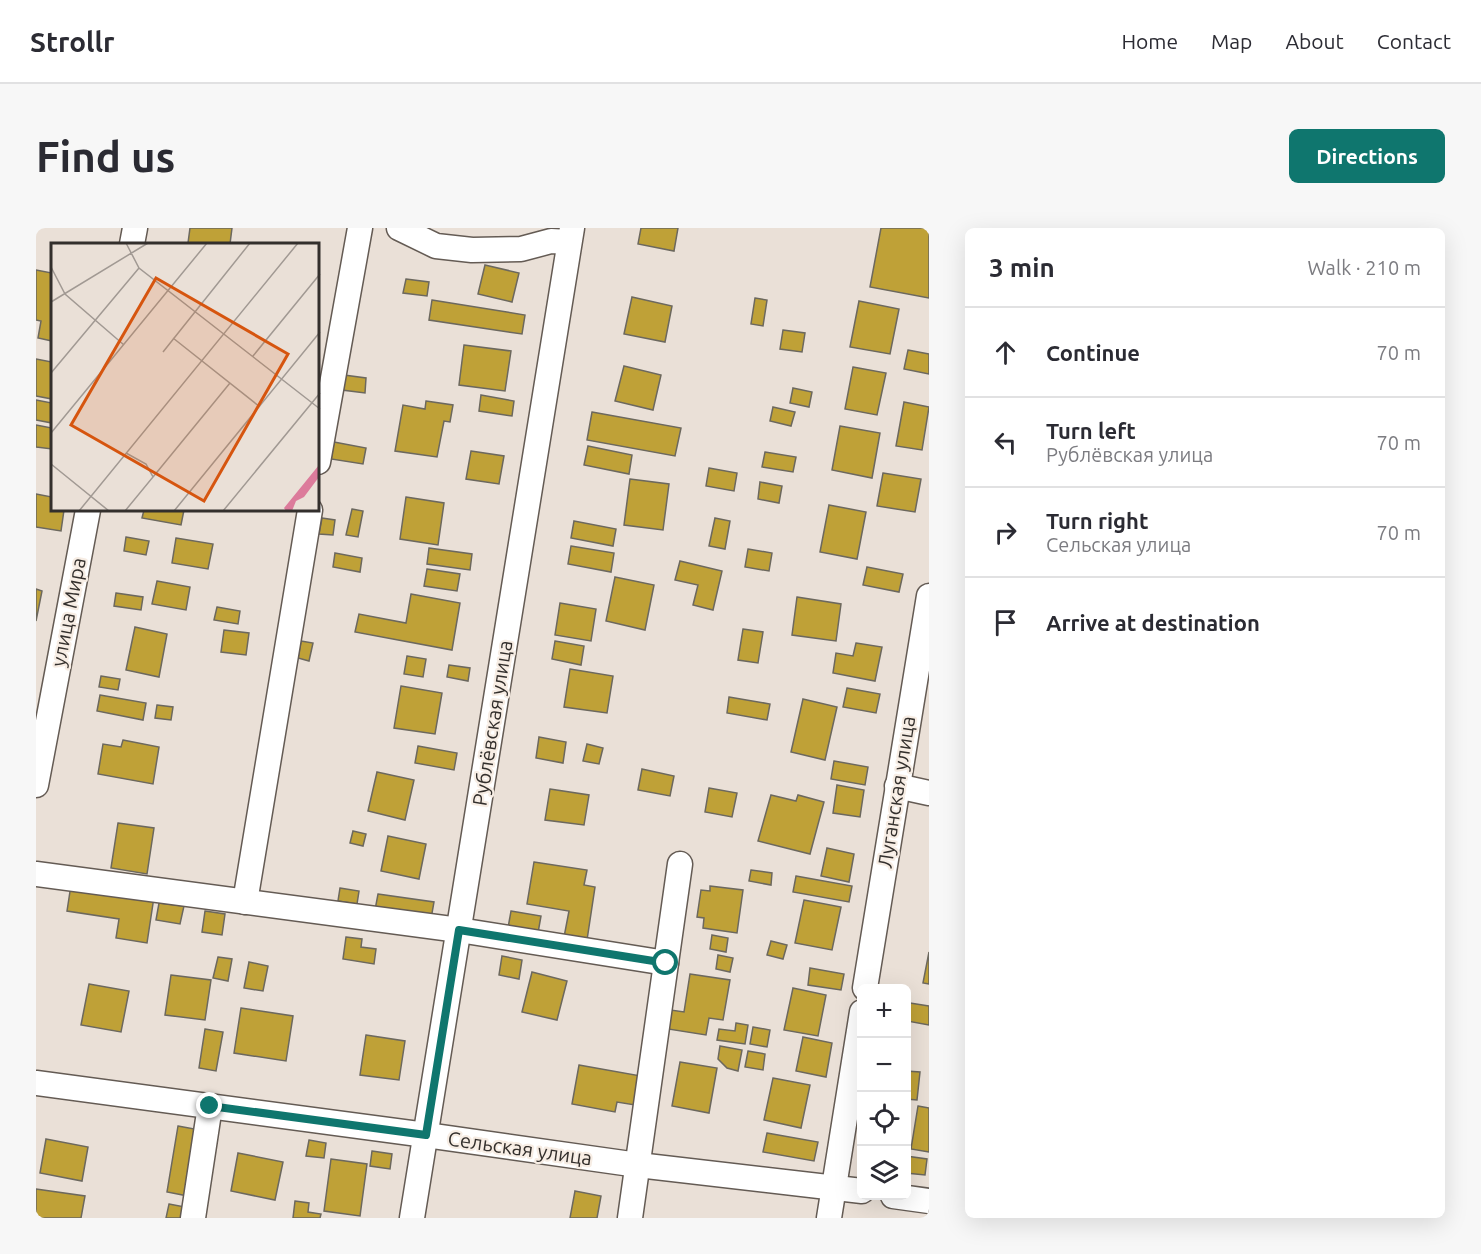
<!DOCTYPE html>
<html lang="en">
<head>
<meta charset="utf-8">
<style>
  body { margin:0; font-family:Ubuntu,sans-serif; background:#f7f7f7; color:#2b2b33 }
  .controls { position:absolute; right:18px; bottom:18px; display:grid; overflow:hidden; border-radius:9px; box-shadow:0 6px 24px #0002 }
  .controls button { width:54px; height:54px; display:grid; place-items:center; padding:0; border:0; border-bottom:2px solid #e1e1e2; background:#fff; color:#2b2b33; font:30px sans-serif }
  .stop { position:absolute; width:18px; height:18px; margin:-14px; border:4px solid #0f766e; border-radius:50%; background:#fff }
  .stop.end { background:#0f766e; border-color:#fff; box-shadow:0 2px 6px #0008 }
  .list { margin:0; padding:0; list-style:none }
  h2 { display:flex; justify-content:space-between; align-items:center; height:78px; margin:0; padding:0 24px; font-size:26px }
  h2 small { font-size:20px; font-weight:400; color:#7c7c81 }
  .list li { display:grid; grid-template-columns:39px 1fr auto; gap:18px; align-items:center; box-sizing:border-box; height:90px; padding:0 24px; border-top:2px solid #e1e1e2 }
  .list b { display:block; font-size:22px; white-space:nowrap }
  .list p { margin:0; font-size:20px; white-space:nowrap; color:#7c7c81 }
  .list em { font-size:20px; font-style:normal; color:#7c7c81 }
  .icon { flex:none; width:33px; height:33px; fill:none; stroke:currentColor; stroke-width:2; stroke-linecap:round; stroke-linejoin:round }
  .map { position:relative; flex:none; width:893px; height:990px; overflow:hidden; border-radius:9px }
  header { display:flex; align-items:center; gap:36px; box-sizing:border-box; height:84px; padding:0 30px; background:#fff; border-bottom:2px solid #e1e1e2 }
  header strong { font-size:28px }
  nav { display:flex; gap:33px; margin-inline-start:auto; font-size:21px }
  .intro { display:flex; align-items:center; justify-content:space-between; box-sizing:border-box; height:144px; padding:0 36px }
  h1 { margin:0; font-size:42px }
  .button { padding:15px 27px; border-radius:9px; background:#0f766e; color:#fff; font-size:21px; font-weight:700 }
  main { display:flex; gap:36px; padding:0 36px }
  aside { flex:1; background:#fff; border-radius:9px; box-shadow:0 6px 24px #0002 }
  .map>svg:first-child { display:block }
</style>
</head>
<body>
<header>
<strong>Strollr</strong>
<nav><a>Home</a><a>Map</a><a>About</a><a>Contact</a></nav>
</header>
<div class="intro"><h1>Find us</h1><a class="button">Directions</a></div>
<main>
<div class="map">
<svg width="893" height="990" viewBox="0 0 893 990">
  <rect width="100%" height="100%" fill="#eae0d7"/>
  <g fill="#bfa137" stroke="#6c685e" stroke-width="1.5">
    <polygon points="154,0 196,0 194,16 152,15"/>
    <polygon points="605,0 642,0 638,23 602,16"/>
    <polygon points="845,0 893,0 893,70 834,59"/>
    <polygon points="449,37 483,45 476,74 442,66"/>
    <polygon points="0,42 16,45 16,113 2,110 5,93 0,92"/>
    <polygon points="370,51 393,54 391,68 367,65"/>
    <polygon points="596,69 636,78 629,114 588,106"/>
    <polygon points="719,70 731,72 727,98 715,96"/>
    <polygon points="396,72 489,87 486,106 393,92"/>
    <polygon points="823,73 863,81 854,126 814,119"/>
    <polygon points="747,102 769,105 766,124 744,121"/>
    <polygon points="428,117 475,123 469,163 423,157"/>
    <polygon points="872,122 893,126 893,146 868,141"/>
    <polygon points="0,131 16,134 16,171 0,168"/>
    <polygon points="588,138 625,147 617,182 579,173"/>
    <polygon points="817,139 850,145 841,187 809,181"/>
    <polygon points="308,147 330,150 329,165 306,162"/>
    <polygon points="757,160 776,164 773,179 754,175"/>
    <polygon points="445,167 478,173 476,188 443,183"/>
    <polygon points="0,172 16,175 16,195 0,192"/>
    <polygon points="390,173 417,177 414,194 408,193 401,229 359,223 367,177 389,181"/>
    <polygon points="868,174 893,179 886,222 860,218"/>
    <polygon points="737,179 759,184 755,198 734,193"/>
    <polygon points="556,184 645,200 639,228 551,212"/>
    <polygon points="0,197 16,200 16,221 0,219"/>
    <polygon points="804,198 844,205 836,250 796,242"/>
    <polygon points="298,214 330,220 327,236 295,231"/>
    <polygon points="552,218 596,227 593,246 548,237"/>
    <polygon points="435,223 468,228 463,256 430,251"/>
    <polygon points="729,224 760,229 757,244 726,239"/>
    <polygon points="673,240 701,245 698,263 670,258"/>
    <polygon points="847,245 885,251 879,284 841,278"/>
    <polygon points="594,251 633,256 627,302 588,297"/>
    <polygon points="724,254 746,258 743,275 722,271"/>
    <polygon points="0,266 16,269 16,282 28,282 25,303 0,299"/>
    <polygon points="370,269 408,275 402,317 364,311"/>
    <polygon points="793,277 830,284 821,331 784,324"/>
    <polygon points="316,281 327,283 322,309 310,307"/>
    <polygon points="108,282 148,282 145,297 106,290"/>
    <polygon points="286,290 299,292 297,307 283,306"/>
    <polygon points="679,290 694,293 689,321 673,318"/>
    <polygon points="538,293 580,301 577,318 535,310"/>
    <polygon points="90,309 113,313 110,327 88,323"/>
    <polygon points="140,310 177,316 172,341 136,335"/>
    <polygon points="535,318 578,325 575,344 532,336"/>
    <polygon points="393,320 436,326 434,342 391,336"/>
    <polygon points="712,321 736,325 733,343 709,339"/>
    <polygon points="299,325 326,330 324,344 297,339"/>
    <polygon points="644,333 686,343 677,382 657,377 662,357 639,352"/>
    <polygon points="831,339 867,346 863,364 827,357"/>
    <polygon points="391,341 424,346 421,363 388,358"/>
    <polygon points="579,349 618,357 609,402 570,393"/>
    <polygon points="121,353 154,359 150,382 116,376"/>
    <polygon points="0,361 6,363 0,393"/>
    <polygon points="80,365 107,369 105,382 78,378"/>
    <polygon points="375,366 424,375 416,422 319,404 323,386 370,395"/>
    <polygon points="761,369 805,376 800,413 756,407"/>
    <polygon points="524,375 560,381 555,413 519,407"/>
    <polygon points="181,379 204,383 202,396 178,392"/>
    <polygon points="99,399 131,406 123,449 90,442"/>
    <polygon points="707,401 727,404 722,435 702,432"/>
    <polygon points="188,402 213,405 210,427 185,424"/>
    <polygon points="265,413 277,415 273,433 262,430"/>
    <polygon points="519,413 548,418 545,437 516,431"/>
    <polygon points="820,415 846,419 839,453 797,445 800,425 817,428"/>
    <polygon points="371,428 390,431 387,449 368,446"/>
    <polygon points="413,437 434,440 432,453 411,449"/>
    <polygon points="534,441 577,448 571,485 528,479"/>
    <polygon points="65,448 84,451 82,462 63,459"/>
    <polygon points="365,458 406,465 399,506 358,500"/>
    <polygon points="811,460 844,466 840,485 807,479"/>
    <polygon points="64,467 110,475 107,492 61,483"/>
    <polygon points="693,469 734,476 731,492 691,485"/>
    <polygon points="767,471 801,479 789,532 755,524"/>
    <polygon points="121,477 137,479 135,492 119,490"/>
    <polygon points="503,509 530,514 527,535 500,530"/>
    <polygon points="87,512 123,519 117,556 62,546 67,516 85,519"/>
    <polygon points="551,516 567,520 563,536 547,533"/>
    <polygon points="382,518 421,525 418,542 379,535"/>
    <polygon points="798,533 832,539 829,557 795,551"/>
    <polygon points="606,541 638,548 634,568 602,562"/>
    <polygon points="341,544 378,552 369,592 332,583"/>
    <polygon points="801,557 828,562 824,589 797,585"/>
    <polygon points="673,560 701,565 696,589 669,584"/>
    <polygon points="514,561 553,567 548,597 509,592"/>
    <polygon points="735,567 760,573 762,567 788,574 774,626 722,613"/>
    <polygon points="82,595 118,600 111,646 75,640"/>
    <polygon points="317,603 330,606 327,618 314,615"/>
    <polygon points="352,608 390,616 383,651 345,643"/>
    <polygon points="791,620 818,626 813,654 785,648"/>
    <polygon points="498,634 551,642 548,657 559,659 551,712 528,709 533,683 491,676"/>
    <polygon points="715,642 736,645 735,657 713,653"/>
    <polygon points="760,648 816,658 813,674 757,664"/>
    <polygon points="35,657 118,669 111,715 80,710 83,691 31,683"/>
    <polygon points="674,658 707,662 701,705 667,700 668,690 661,689 665,662 674,663"/>
    <polygon points="304,660 323,663 321,676 302,673"/>
    <polygon points="342,666 398,674 395,691 339,682"/>
    <polygon points="768,672 805,679 796,722 759,715"/>
    <polygon points="123,675 148,678 144,696 120,692"/>
    <polygon points="169,683 189,686 186,707 166,704"/>
    <polygon points="475,683 505,688 502,705 472,700"/>
    <polygon points="676,707 692,710 690,724 674,721"/>
    <polygon points="310,709 326,711 325,719 340,721 338,736 307,731"/>
    <polygon points="735,713 751,717 747,731 731,727"/>
    <polygon points="893,724 893,756 887,755"/>
    <polygon points="682,727 697,730 694,744 680,741"/>
    <polygon points="466,728 486,732 483,751 463,747"/>
    <polygon points="182,729 196,731 192,753 177,750"/>
    <polygon points="213,734 232,738 227,763 208,760"/>
    <polygon points="774,740 808,746 805,762 772,757"/>
    <polygon points="496,744 531,753 521,792 486,784"/>
    <polygon points="654,746 694,752 687,792 673,790 670,807 632,801 635,782 648,784"/>
    <polygon points="135,747 175,752 169,792 129,787"/>
    <polygon points="53,756 93,763 85,804 45,797"/>
    <polygon points="757,760 790,767 782,808 748,802"/>
    <polygon points="874,775 893,778 893,797 871,793"/>
    <polygon points="205,780 257,788 250,833 198,825"/>
    <polygon points="700,795 712,797 709,816 681,812 683,801 699,803"/>
    <polygon points="717,799 734,802 731,819 714,816"/>
    <polygon points="169,801 187,804 180,843 163,840"/>
    <polygon points="330,807 369,813 363,852 324,847"/>
    <polygon points="767,809 796,815 790,849 760,843"/>
    <polygon points="684,818 706,822 702,843 691,840 682,831"/>
    <polygon points="712,823 729,826 727,842 709,839"/>
    <polygon points="644,834 681,840 673,885 636,878"/>
    <polygon points="543,837 605,848 599,877 581,874 579,884 536,876"/>
    <polygon points="870,843 884,844 881,872 870,871"/>
    <polygon points="737,850 774,857 765,900 728,892"/>
    <polygon points="882,878 893,880 893,924 875,921"/>
    <polygon points="142,898 164,902 152,968 131,964"/>
    <polygon points="731,905 782,914 778,933 727,924"/>
    <polygon points="10,911 52,919 46,953 4,945"/>
    <polygon points="273,912 290,915 288,930 270,928"/>
    <polygon points="336,923 356,926 354,941 334,938"/>
    <polygon points="202,925 247,934 239,972 195,963"/>
    <polygon points="870,928 891,931 889,947 870,945"/>
    <polygon points="295,931 331,936 324,988 288,983"/>
    <polygon points="0,961 49,968 45,990 0,990"/>
    <polygon points="539,963 565,968 561,990 534,990"/>
    <polygon points="259,973 273,975 272,984 285,986 284,990 257,990"/>
    <polygon points="133,976 149,979 147,990 130,990"/>
  </g>
  <g fill="none" stroke-linecap="round" stroke-linejoin="round">
    <g stroke="#645b54" stroke-width="27">
      <g id="minor">
        <polyline points="363,0 400,18 436,22 485,21 515,13 533,14"/>
        <polyline points="96,16 99,0"/>
        <polyline points="282,234 324,0"/>
        <polyline points="0,557 52,282"/>
        <polyline points="861,558 893,565"/>
        <polyline points="0,646 423,702 630,735"/>
        <polyline points="209,674 274,282"/>
        <polyline points="829,760 893,368"/>
        <polyline points="0,855 390,907 602,937 826,963"/>
        <polyline points="857,968 893,973"/>
        <polyline points="157,990 174,878"/>
        <polyline points="376,990 536,0"/>
        <polyline points="594,990 644,636"/>
        <polyline points="793,990 826,784"/>
      </g>
    </g>
    <use href="#minor" stroke="#fff" stroke-width="24"/>
  </g>
  <g fill="none" stroke-linecap="round" stroke-linejoin="round">
    <polyline stroke="#0f766e" stroke-width="8" points="174,878 390,907 423,702 630,735"/>
  </g>
  <g text-anchor="middle" dominant-baseline="central" stroke-width="4.5" stroke-linejoin="round" paint-order="stroke">
    <g font-size="20" fill="#332f2c" stroke="#f7ede4">
      <text transform="translate(32 384) rotate(-79)">улица Мира</text>
      <text transform="translate(456 495) rotate(-81)">Рублёвская улица</text>
      <text transform="translate(860 564) rotate(-81)">Луганская улица</text>
      <text transform="translate(484 920) rotate(8)">Сельская улица</text>
    </g>
  </g>
  <g transform="translate(15 15)">
    <rect width="268" height="268" fill="#eae0d7"/>
    <path d="M268 222V234L253 254 245 258 241 268H235L233 265Z" fill="#dc7b9b"/>
    <path fill="none" stroke="#a19993" stroke-width="1.5" d="M75 0 88 25 269 166M0 24 14 51 73 102M0 59 97 0M122 95 209 164M112 109 199 0M202 113 269 31M0 130 88 25M0 190 156 0M0 221 58 268M102 234 179 140M28 268 247 0M74 268 102 234 95 221 75 210M123 268 269 89M172 268 269 150"/>
    <path fill="#d6550f" fill-opacity="0.15" stroke="#d6550f" stroke-width="3" d="M105 35 237 111 153 258 20 182Z"/>
    <rect width="268" height="268" fill="none" stroke="#332f2c" stroke-width="3"/>
  </g>
</svg>
<div class="controls">
<button>+</button>
<button>−</button>
<button><svg class="icon" aria-label="locate" viewBox="0 0 24 24"><circle cx="12" cy="12" r="6"/><path d="M12 2v4M12 18v4M2 12h4M18 12h4"/></svg></button>
<button><svg class="icon" aria-label="layers" viewBox="0 0 24 24"><path d="M12 4l9 5-9 5-9-5zM3 14l9 5 9-5"/></svg></button>
</div>
<div class="stop" style="left:630px;top:735px"></div>
<div class="stop end" style="left:174px;top:878px"></div>
</div>
<aside>
<h2>3 min<small>Walk · 210 m</small></h2>
<ul class="list">
<li><svg class="icon" aria-label="ahead" viewBox="0 0 24 24"><path d="M12 20V5M6 11l6-6 6 6"/></svg><div><b>Continue</b></div><em>70 m</em></li>
<li><svg class="icon" aria-label="left" viewBox="0 0 24 24"><path d="M17 20v-9H6M10 6l-5 5 5 5"/></svg><div><b>Turn left</b><p>Рублёвская улица</p></div><em>70 m</em></li>
<li><svg class="icon" aria-label="right" viewBox="0 0 24 24"><path d="M7 20v-9h11M14 6l5 5-5 5"/></svg><div><b>Turn right</b><p>Сельская улица</p></div><em>70 m</em></li>
<li><svg class="icon" aria-label="arrive" viewBox="0 0 24 24"><path d="M6 21V4h12l-3 4 3 4H6"/></svg><div><b>Arrive at destination</b></div></li>
</ul>
</aside>
</main>
</body>
</html>
